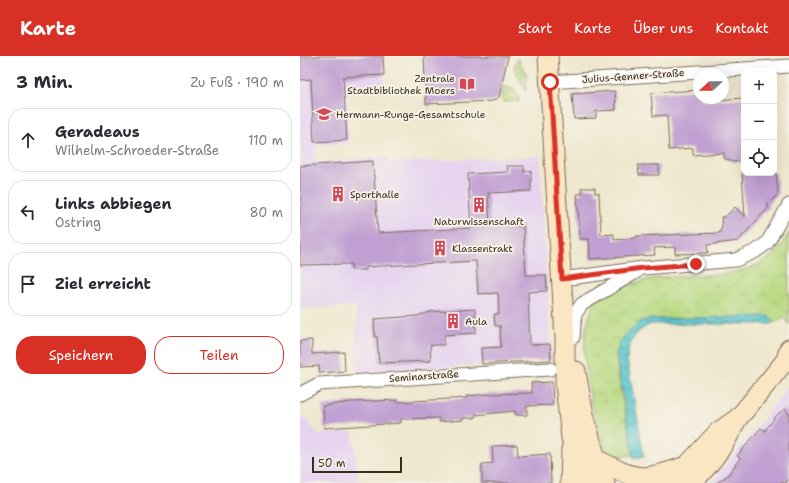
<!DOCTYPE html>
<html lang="de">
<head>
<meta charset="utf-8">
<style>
  body { margin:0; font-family:"Shantell Sans",sans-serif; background:#f2f2f3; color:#2b2b33 }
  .controls { position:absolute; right:12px; top:12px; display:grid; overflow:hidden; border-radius:8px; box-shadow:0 4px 16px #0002 }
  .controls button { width:36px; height:36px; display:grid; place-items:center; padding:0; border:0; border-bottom:1px solid #e1e1e2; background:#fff; color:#2b2b33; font:20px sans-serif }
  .compass { position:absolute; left:393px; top:12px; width:36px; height:36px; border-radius:50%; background:#fff; box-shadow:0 4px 16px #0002; rotate:249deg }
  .scale { position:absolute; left:12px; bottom:10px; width:90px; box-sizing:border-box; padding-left:4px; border:2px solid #3b2a1e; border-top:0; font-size:11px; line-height:14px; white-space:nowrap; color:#3b2a1e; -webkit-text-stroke:3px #f7f3e8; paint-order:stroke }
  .stop { position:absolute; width:12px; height:12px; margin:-9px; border:3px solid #d93025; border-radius:50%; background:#fff }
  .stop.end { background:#d93025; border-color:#fff; box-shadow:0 1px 4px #0008 }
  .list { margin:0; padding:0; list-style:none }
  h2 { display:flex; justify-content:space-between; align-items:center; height:52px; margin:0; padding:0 16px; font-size:17px }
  h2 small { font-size:13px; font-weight:400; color:#7c7c81 }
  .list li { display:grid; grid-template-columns:26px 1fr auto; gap:12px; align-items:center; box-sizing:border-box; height:64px; margin:0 8px 8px; padding:0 8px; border:1px solid #e1e1e2; border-radius:16px }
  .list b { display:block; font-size:15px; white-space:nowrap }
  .list p { margin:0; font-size:13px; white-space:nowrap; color:#7c7c81 }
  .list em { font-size:13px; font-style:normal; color:#7c7c81 }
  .actions { display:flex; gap:8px; padding:12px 16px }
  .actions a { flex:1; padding:9px 0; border:1px solid #d93025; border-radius:16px; text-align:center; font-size:14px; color:#d93025 }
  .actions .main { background:#d93025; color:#fff }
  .icon { flex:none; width:22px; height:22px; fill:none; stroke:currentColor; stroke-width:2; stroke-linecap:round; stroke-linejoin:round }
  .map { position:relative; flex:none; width:489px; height:427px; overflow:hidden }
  header { display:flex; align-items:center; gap:24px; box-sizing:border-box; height:56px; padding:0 20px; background:#d93025; color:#fff }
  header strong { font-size:19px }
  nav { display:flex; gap:22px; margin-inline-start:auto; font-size:14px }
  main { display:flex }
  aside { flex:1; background:#fff }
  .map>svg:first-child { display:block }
</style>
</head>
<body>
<header>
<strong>Karte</strong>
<nav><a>Start</a><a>Karte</a><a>Über uns</a><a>Kontakt</a></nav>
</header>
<main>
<aside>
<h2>3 Min.<small>Zu Fuß · 190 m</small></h2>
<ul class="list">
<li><svg class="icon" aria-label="ahead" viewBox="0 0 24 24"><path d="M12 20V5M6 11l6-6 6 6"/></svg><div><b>Geradeaus</b><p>Wilhelm-Schroeder-Straße</p></div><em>110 m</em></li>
<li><svg class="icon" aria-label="left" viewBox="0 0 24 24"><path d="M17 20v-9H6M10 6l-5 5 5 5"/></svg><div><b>Links abbiegen</b><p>Ostring</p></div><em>80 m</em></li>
<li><svg class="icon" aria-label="arrive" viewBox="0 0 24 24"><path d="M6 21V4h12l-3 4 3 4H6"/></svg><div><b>Ziel erreicht</b></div></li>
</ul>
<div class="actions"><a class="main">Speichern</a><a>Teilen</a></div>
</aside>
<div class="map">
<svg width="489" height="427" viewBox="0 0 489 427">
  <defs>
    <pattern id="grass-dots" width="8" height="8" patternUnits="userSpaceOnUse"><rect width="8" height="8" fill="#b7d981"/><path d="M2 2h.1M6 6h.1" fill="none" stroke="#9eba6f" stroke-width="1.8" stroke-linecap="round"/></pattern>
    <pattern id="park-crowns" width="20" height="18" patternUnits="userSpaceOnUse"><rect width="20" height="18" fill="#b7d981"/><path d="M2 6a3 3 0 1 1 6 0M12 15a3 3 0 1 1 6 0" fill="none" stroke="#9eba6f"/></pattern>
    <pattern id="water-waves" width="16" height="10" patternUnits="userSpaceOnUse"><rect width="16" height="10" fill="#5ac7d0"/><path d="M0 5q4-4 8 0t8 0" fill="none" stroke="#4ca2a8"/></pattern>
  </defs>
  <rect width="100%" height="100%" fill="#f7f3e8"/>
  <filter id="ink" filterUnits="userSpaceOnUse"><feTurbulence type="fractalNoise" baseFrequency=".025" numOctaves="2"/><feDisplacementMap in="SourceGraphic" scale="8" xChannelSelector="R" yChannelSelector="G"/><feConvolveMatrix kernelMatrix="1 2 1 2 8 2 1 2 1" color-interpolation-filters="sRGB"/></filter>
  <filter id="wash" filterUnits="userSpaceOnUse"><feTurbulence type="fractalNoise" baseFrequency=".012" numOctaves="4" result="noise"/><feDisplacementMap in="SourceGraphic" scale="16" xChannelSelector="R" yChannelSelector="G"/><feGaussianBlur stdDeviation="0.9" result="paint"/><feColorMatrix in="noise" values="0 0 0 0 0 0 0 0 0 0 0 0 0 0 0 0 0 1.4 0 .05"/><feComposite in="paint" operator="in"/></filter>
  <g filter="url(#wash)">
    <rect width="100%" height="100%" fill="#efe8cf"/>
    <g fill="#e6d3f0">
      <polygon points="0,0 83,0 84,27 46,30 49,87 16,89 17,107 88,100 89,107 240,100 251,304 57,317 56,250 0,253"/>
      <polygon points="489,329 489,427 411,427 457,371"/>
      <polygon points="3,360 18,378 53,376 59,424 40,427 0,427 0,363"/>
    </g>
    <g fill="url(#grass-dots)" stroke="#798250">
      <polygon points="218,3 227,19 226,35 214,11"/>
      <polygon points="202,30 215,34 220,45 203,46"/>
    </g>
    <path fill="url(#park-crowns)" stroke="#798250" d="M489 176V269L484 261 475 266 469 260 340 266C333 272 325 278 320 286 310 306 330 373 333 399L310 401C294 376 282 310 285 280 286 268 291 256 295 245 314 235 333 226 355 222 401 216 466 229 489 176Z"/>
    <path fill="url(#water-waves)" stroke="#4a7877" d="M469 260 475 266 471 268H351C335 275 328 287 327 304L344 400 334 402 317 306V297L320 286 328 276 340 266 348 263Z"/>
    <g id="blocks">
      <g fill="#c09fd2">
        <polygon points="0,0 83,0 84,19 43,21 47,84 14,86 11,23 0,24"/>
        <polygon points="124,0 208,0 199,41 193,45 126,48"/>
        <polygon points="399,34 399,42 402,42 402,45 444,42 444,105 433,106 424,102 424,97 393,99 393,92 369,94 367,59 353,60 351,37"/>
        <polygon points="315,35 316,54 296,55 296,62 274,63 272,38"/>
        <polygon points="73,105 78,177 171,172 168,118 208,116 207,110 224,110 224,116 231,115 231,135 188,137 190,168 214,167 214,170 223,170 226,219 246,219 247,235 228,236 230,289 250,288 251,304 182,308 181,292 201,291 200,270 195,270 195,269 194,258 199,258 198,237 178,238 176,205 80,210 66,211 66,214 51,214 51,208 0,209 0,110"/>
        <polygon points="338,109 359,109 359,119 339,119"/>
        <polygon points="442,117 476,117 478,138 467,149 469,151 438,185 407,189 408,197 375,198 375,191 354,192 355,199 290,203 289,183 280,183 277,138 282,138 281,132 295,132 295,137 299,137 301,179 314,178 314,184 336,182 336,180 420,177 420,173 422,173 421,161 425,161 435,151 445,161"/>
        <polygon points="175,253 176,277 144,279 144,289 130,289 131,305 79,307 77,281 75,281 74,263 117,260 130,256"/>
        <polygon points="12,284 12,298 44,296 45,315 20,317 19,310 0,311 0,285"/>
        <polygon points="252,326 253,349 227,350 227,359 216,359 215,355 175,359 175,362 163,362 163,364 139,366 139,362 101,363 101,367 24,372 23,350 51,346 97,344 97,346 167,342 166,340 190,338 232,337 231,327"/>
        <polygon points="485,353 489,358 489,423 486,427 417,427 428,419 440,402 437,400 461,372 465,375 476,360"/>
        <polygon points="217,389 218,400 250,398 251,427 182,427 182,408 193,407 192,390"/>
      </g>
    </g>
  </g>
  <g filter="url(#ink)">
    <use href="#blocks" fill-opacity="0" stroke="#7a6c5c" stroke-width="1"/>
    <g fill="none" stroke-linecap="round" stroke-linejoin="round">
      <g stroke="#7a6c5c" stroke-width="15">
        <g id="street">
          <polyline points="250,26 489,10"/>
          <polyline points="262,223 343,212 436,204 456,195 467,187 489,149"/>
          <polyline points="273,281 275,258 282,248 336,216"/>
          <polyline points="0,338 19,328 250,313"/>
        </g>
      </g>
      <g stroke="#7a6c5c" stroke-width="21">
        <g id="secondary">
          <polyline points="248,0 265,282 265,328 271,382 287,427"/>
          <path d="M276 315C282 354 290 390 305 427"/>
          <path d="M296 403C336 423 338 427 383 411"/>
          <polyline points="270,427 271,393"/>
          <polyline points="371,427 418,376 438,362 445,354 486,304 489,293"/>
          <path d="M392 427C411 407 424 391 436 365"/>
        </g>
      </g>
      <use href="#street" stroke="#fff" stroke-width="13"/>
      <use href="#secondary" stroke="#fbe6c4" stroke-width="19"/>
    </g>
  </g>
  <g fill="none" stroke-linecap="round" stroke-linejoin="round" filter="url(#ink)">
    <polyline stroke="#d93025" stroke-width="5" points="250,26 262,223 343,212 396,208"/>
  </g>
  <defs>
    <g id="library-bare" transform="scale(1.2)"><path d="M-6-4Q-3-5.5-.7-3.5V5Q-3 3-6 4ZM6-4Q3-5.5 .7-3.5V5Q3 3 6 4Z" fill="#d1495b" stroke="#f7f3e8" stroke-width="2.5" paint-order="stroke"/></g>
    <g id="school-bare" transform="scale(1.2)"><path d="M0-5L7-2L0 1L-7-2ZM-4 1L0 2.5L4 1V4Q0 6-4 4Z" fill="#d1495b" stroke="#f7f3e8" stroke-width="2.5" paint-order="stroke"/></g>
    <g id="building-bare" transform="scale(1.2)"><path d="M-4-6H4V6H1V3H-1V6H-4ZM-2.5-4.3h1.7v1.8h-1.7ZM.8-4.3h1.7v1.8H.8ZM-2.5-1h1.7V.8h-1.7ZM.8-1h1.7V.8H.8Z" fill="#d1495b" stroke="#f7f3e8" stroke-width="2.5" paint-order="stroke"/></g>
  </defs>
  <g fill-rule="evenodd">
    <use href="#library-bare" x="167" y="28"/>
    <use href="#school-bare" x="24" y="58"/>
    <use href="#building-bare" x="38" y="138"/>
    <use href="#building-bare" x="179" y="149"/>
    <use href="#building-bare" x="140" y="192"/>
    <use href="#building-bare" x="153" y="265"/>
  </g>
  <g text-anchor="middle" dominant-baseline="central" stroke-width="3.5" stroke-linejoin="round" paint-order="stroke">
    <g font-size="10" fill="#3b2a1e" stroke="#f7f3e8">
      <text transform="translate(333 20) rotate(-4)">Julius-Genner-Straße</text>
      <text transform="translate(124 320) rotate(-4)">Seminarstraße</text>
    </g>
    <g font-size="10" fill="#3b2a1e" stroke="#f7f3e8" text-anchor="start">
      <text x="155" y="22" text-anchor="end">Zentrale<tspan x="155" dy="12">Stadtbibliothek Moers</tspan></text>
      <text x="36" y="58">Hermann-Runge-Gesamtschule</text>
      <text x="50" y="138">Sporthalle</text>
      <text x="179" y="165" text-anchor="middle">Naturwissenschaft</text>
      <text x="152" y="192">Klassentrakt</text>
      <text x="165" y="265">Aula</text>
    </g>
  </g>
</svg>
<div class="controls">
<button>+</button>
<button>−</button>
<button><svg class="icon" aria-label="locate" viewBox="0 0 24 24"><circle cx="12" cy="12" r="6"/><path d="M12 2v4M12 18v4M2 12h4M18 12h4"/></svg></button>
</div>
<svg class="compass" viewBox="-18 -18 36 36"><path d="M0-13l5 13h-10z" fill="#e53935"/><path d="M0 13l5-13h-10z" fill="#7c7c81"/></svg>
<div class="scale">50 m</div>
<div class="stop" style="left:250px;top:26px"></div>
<div class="stop end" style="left:396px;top:208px"></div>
</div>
</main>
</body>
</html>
